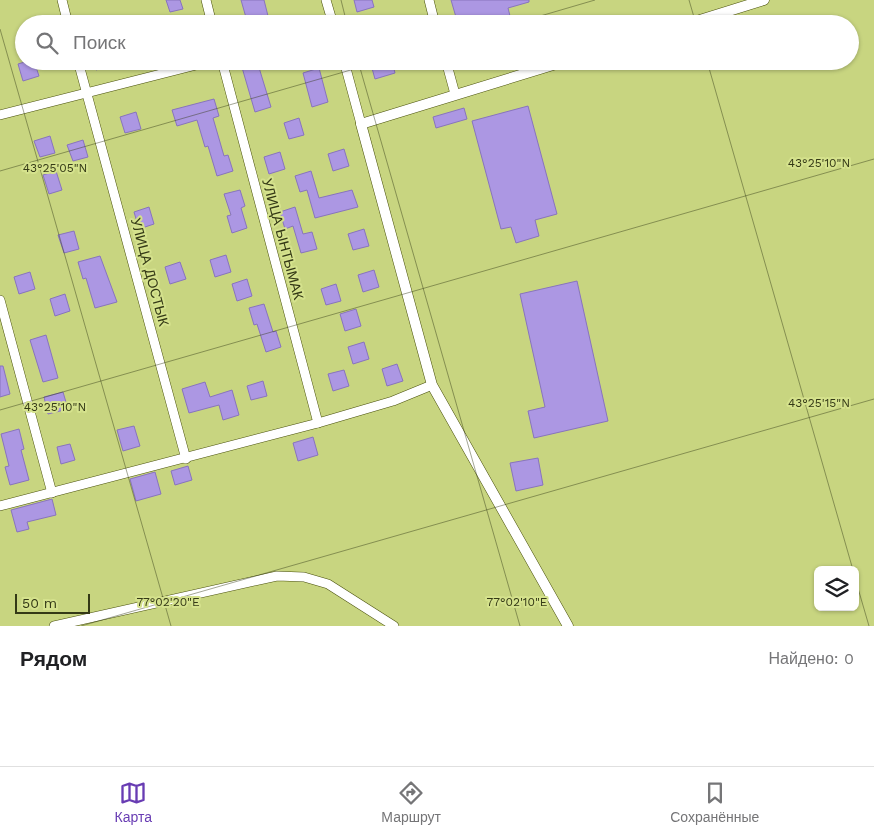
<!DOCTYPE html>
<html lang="ru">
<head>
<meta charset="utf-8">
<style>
  body { margin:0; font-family:"Work Sans",sans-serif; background:#f6f6f6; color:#202124 }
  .controls { position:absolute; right:15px; bottom:15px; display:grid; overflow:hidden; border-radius:8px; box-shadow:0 1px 4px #0004 }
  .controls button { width:45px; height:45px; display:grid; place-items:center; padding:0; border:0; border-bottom:1px solid #e0e0e0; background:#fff; color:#202124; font:25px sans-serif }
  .scale { position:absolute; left:15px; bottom:12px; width:75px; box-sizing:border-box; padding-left:5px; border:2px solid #343916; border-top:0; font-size:14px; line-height:18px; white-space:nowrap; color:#343916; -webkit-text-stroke:4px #d5e28d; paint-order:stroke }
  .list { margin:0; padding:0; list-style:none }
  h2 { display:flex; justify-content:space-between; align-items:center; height:65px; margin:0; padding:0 20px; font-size:21px }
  h2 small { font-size:16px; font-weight:400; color:#757577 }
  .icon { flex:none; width:28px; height:28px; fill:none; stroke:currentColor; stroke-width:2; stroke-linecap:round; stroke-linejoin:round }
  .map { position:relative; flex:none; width:874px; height:626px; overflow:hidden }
  .search { position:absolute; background:#fff; box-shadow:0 1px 4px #0004; left:15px; right:15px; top:15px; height:55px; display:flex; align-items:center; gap:12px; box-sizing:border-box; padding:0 18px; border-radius:28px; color:#757577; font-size:19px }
  .sheet { height:140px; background:#fff }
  nav { display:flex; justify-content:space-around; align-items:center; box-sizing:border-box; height:70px; border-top:1px solid #e0e0e0; background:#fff; font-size:14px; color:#757577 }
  nav a { display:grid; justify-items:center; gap:2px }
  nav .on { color:#683cb3 }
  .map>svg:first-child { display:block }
</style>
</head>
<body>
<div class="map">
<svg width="874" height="626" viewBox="0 0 874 626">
  <rect width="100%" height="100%" fill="#c8d580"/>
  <g fill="#ac97e3" stroke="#8874bd">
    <polygon points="166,0 180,0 183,9 170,12"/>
    <polygon points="241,0 264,0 268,16 247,21"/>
    <polygon points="354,0 372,0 374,7 357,12"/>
    <polygon points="451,0 529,0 529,2 508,8 512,24 458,24"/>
    <polygon points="28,61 34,61 39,76 23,81 18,64"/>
    <polygon points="93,61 118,61 118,63 96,70"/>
    <polygon points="251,61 257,61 271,107 255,112 241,64"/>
    <polygon points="370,61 392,61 395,73 375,79"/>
    <polygon points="319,68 328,102 312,107 303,73"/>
    <polygon points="214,99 219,116 213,118 224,156 228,155 233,171 217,176 208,146 205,147 197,120 177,126 172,110"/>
    <polygon points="528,106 557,214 535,220 539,236 516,243 511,227 501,229 472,121"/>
    <polygon points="464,108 467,119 436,128 433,117"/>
    <polygon points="136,112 141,129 125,133 120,117"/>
    <polygon points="299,118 304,135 289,139 284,123"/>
    <polygon points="50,136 55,153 40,157 34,141"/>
    <polygon points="83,140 88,157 73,161 67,145"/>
    <polygon points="344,149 349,166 333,171 328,154"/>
    <polygon points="280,152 285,169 269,174 264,157"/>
    <polygon points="56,171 62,190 49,194 43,175"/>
    <polygon points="311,171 319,198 352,190 358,207 315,218 307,190 300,192 295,176"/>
    <polygon points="240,190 245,206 241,208 247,228 232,233 227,216 231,215 224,194"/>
    <polygon points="149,207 154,224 139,229 134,212"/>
    <polygon points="295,207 303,234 312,232 317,249 301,253 293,226 285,229 280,212"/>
    <polygon points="364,229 369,246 353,250 348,234"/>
    <polygon points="74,231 79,249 64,253 58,235"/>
    <polygon points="226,255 231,272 215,277 210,260"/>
    <polygon points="100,256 117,302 95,308 86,278 83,279 78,262"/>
    <polygon points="180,262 186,279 170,284 165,267"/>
    <polygon points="374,270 379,287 363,292 358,275"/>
    <polygon points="30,272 35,289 19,294 14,277"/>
    <polygon points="247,279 252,296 237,301 232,284"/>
    <polygon points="577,281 608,421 534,438 528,411 545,407 520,294"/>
    <polygon points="336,284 341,301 326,305 321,289"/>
    <polygon points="65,294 70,311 55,316 50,299"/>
    <polygon points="264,304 273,332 276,331 281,347 266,352 257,324 254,325 249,308"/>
    <polygon points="356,309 361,326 345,331 340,314"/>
    <polygon points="46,335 58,378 43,382 30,340"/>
    <polygon points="364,342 369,359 353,364 348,347"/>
    <polygon points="397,364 403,381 387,386 382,369"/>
    <polygon points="0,366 3,366 10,394 0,397"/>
    <polygon points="344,370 349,386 333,391 328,374"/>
    <polygon points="263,381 267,396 251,400 247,386"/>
    <polygon points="205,382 210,397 232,390 239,415 223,420 219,405 189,413 182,389"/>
    <polygon points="63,392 68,409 48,414 44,397"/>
    <polygon points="134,426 140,446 123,451 117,430"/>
    <polygon points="19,429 24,449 21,450 29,480 10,485 5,467 9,466 1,434"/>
    <polygon points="313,437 318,455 298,461 293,443"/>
    <polygon points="70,444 75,460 61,464 57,447"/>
    <polygon points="538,458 543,485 516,491 510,463"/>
    <polygon points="188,466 192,480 175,485 171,471"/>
    <polygon points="155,472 161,494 136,501 130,479"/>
    <polygon points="52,499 56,515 27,522 29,529 17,532 11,510"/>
  </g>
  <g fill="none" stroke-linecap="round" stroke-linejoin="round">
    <g stroke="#49500b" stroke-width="10">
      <g id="minor">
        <polyline points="62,0 68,24"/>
        <polyline points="206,0 212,24"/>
        <polyline points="326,0 333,24"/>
        <polyline points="429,0 435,24"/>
        <polyline points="78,61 186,459"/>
        <polyline points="222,61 318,423"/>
        <polyline points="344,61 361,124"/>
        <polyline points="446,61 455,94"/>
        <polyline points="0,115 212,61"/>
        <polyline points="0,300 52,493"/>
        <polyline points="0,506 318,423 393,401 432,385"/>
        <polyline points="54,626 277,576 304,577 328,584 394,626"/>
      </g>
    </g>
    <g stroke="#49500b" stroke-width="11">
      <g id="tertiary">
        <polyline points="687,24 764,0"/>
        <polyline points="566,61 361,124 432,385 568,626"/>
      </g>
    </g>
    <use href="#minor" stroke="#fff" stroke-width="9"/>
    <use href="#tertiary" stroke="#fff" stroke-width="10"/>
  </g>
  <path fill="none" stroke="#343916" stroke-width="1" stroke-opacity="0.45" d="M341 0 347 24M689 0 696 24M513 24 595 0M0 29 171 626M358 61 520 626M707 61 853 570M0 171 382 61M0 410 874 159M855 578 869 626M81 626 874 399"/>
  <g text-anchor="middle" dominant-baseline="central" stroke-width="4" stroke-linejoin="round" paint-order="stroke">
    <g font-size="14" fill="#343916" stroke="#d5e28d">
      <text transform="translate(283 239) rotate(75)">УЛИЦА ЫНТЫМАК</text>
      <text transform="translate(150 272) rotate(75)">УЛИЦА ДОСТЫК</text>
    </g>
  </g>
  <g font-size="12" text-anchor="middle" fill="#343916" stroke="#d5e28d" stroke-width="4" stroke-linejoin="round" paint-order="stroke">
    <text x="819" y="167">43°25'10"N</text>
    <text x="55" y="172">43°25'05"N</text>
    <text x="819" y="407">43°25'15"N</text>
    <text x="55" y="411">43°25'10"N</text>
    <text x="168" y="606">77°02'20"E</text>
    <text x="517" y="606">77°02'10"E</text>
  </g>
</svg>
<div class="controls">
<button><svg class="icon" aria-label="layers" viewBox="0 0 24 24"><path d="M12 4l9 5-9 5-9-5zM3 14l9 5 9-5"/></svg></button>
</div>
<div class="scale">50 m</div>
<div class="search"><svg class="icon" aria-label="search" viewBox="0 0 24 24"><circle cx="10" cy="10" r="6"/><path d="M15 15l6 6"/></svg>Поиск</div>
</div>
<section class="sheet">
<h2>Рядом<small>Найдено: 0</small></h2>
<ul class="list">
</ul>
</section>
<nav>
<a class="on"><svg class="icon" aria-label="map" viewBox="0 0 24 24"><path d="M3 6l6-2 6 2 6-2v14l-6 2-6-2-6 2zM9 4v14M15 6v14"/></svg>Карта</a>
<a><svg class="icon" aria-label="directions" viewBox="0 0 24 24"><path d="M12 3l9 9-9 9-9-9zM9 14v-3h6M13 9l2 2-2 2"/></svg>Маршрут</a>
<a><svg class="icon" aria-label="saved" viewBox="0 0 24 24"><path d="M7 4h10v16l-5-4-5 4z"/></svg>Сохранённые</a>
</nav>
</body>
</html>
